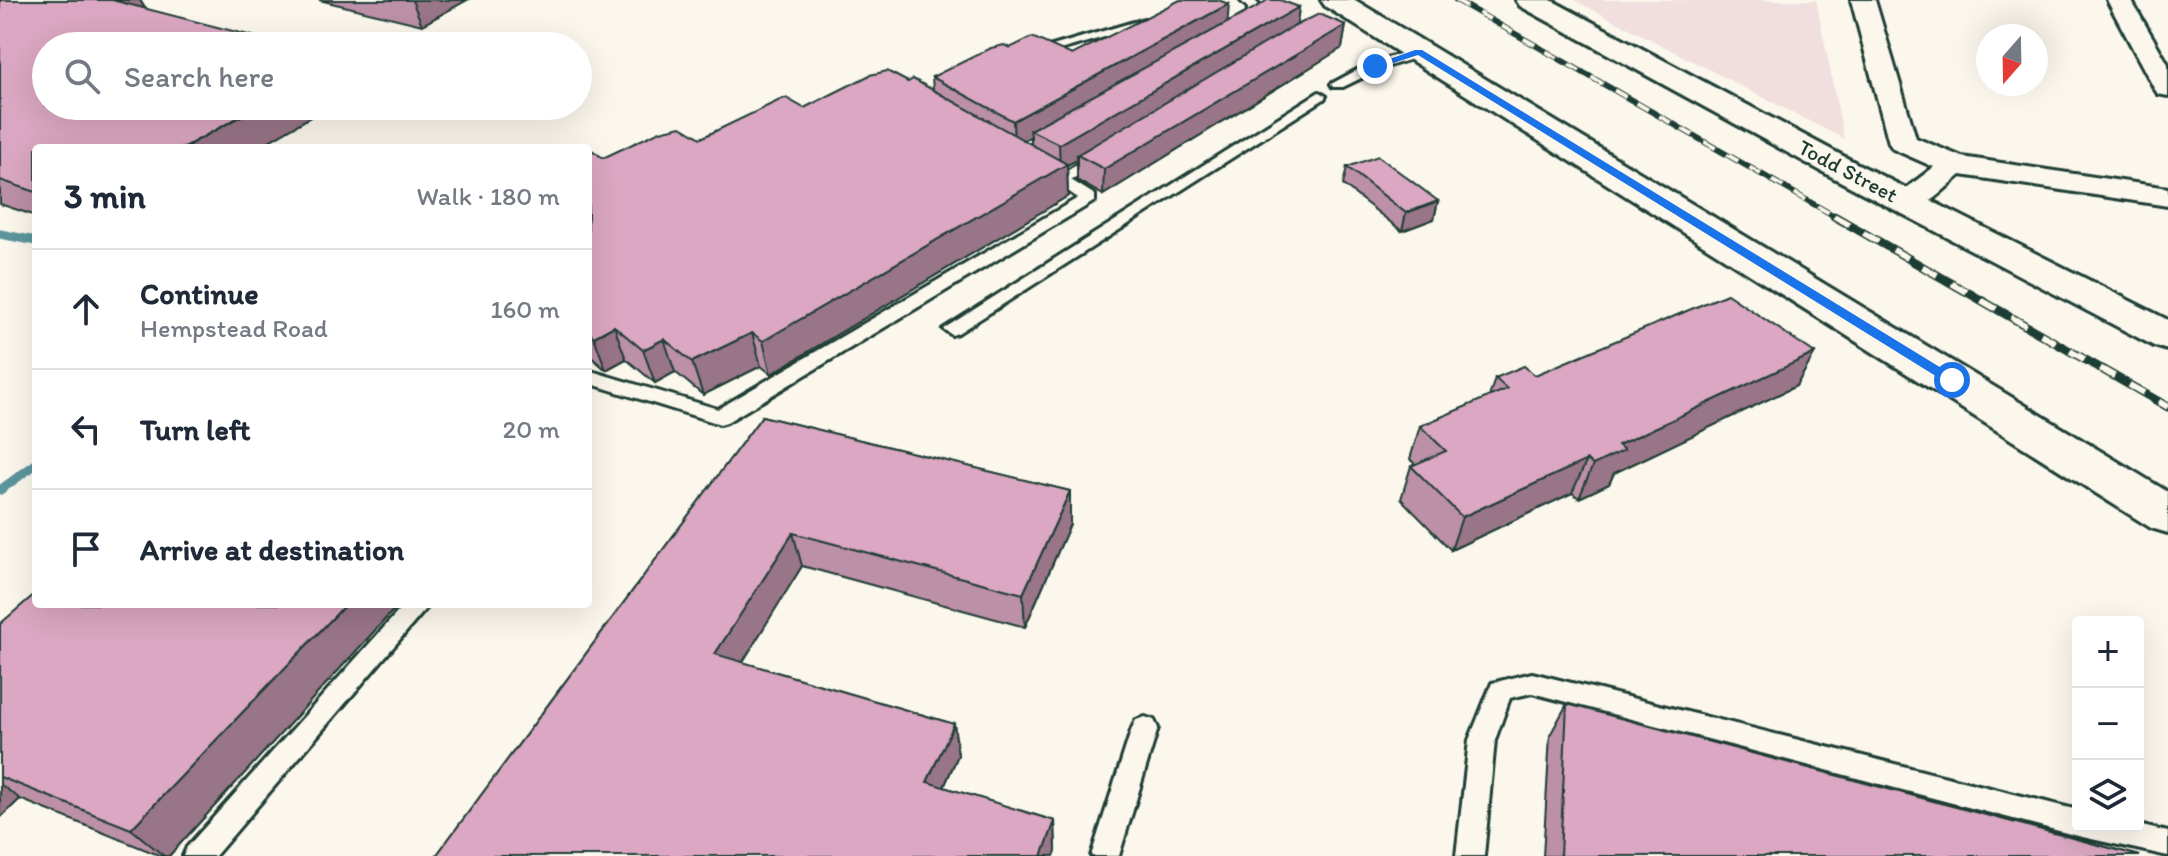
<!DOCTYPE html>
<html lang="en">
<head>
<meta charset="utf-8">
<style>
  body { margin:0; font-family:Itim,sans-serif; background:#f6f6f7; color:#1f2937 }
  .controls { position:absolute; right:24px; bottom:24px; display:grid; overflow:hidden; border-radius:8px; box-shadow:0 8px 32px #0002 }
  .controls button { width:72px; height:72px; display:grid; place-items:center; padding:0; border:0; border-bottom:2px solid #e0e1e3; background:#fff; color:#1f2937; font:40px sans-serif }
  .compass { position:absolute; left:1976px; top:24px; width:72px; height:72px; border-radius:50%; background:#fff; box-shadow:0 8px 32px #0002; rotate:200deg }
  .stop { position:absolute; width:24px; height:24px; margin:-18px; border:6px solid #1a73e8; border-radius:50%; background:#fff }
  .stop.end { background:#1a73e8; border-color:#fff; box-shadow:0 2px 8px #0008 }
  .list { margin:0; padding:0; list-style:none }
  h2 { display:flex; justify-content:space-between; align-items:center; height:104px; margin:0; padding:0 32px; font-size:34px }
  h2 small { font-size:26px; font-weight:400; color:#747a83 }
  .list li { display:grid; grid-template-columns:52px 1fr auto; gap:24px; align-items:center; box-sizing:border-box; height:120px; padding:0 32px; border-top:2px solid #e0e1e3 }
  .list b { display:block; font-size:30px; white-space:nowrap }
  .list p { margin:0; font-size:26px; white-space:nowrap; color:#747a83 }
  .list em { font-size:26px; font-style:normal; color:#747a83 }
  .icon { flex:none; width:44px; height:44px; fill:none; stroke:currentColor; stroke-width:2; stroke-linecap:round; stroke-linejoin:round }
  .map { position:relative; flex:none; width:2168px; height:856px; overflow:hidden }
  .search { position:absolute; background:#fff; box-shadow:0 8px 32px #0002; left:32px; top:32px; width:560px; height:88px; display:flex; align-items:center; gap:20px; box-sizing:border-box; padding:0 28px; border-radius:44px; color:#747a83; font-size:30px }
  .panel { position:absolute; background:#fff; box-shadow:0 8px 32px #0002; left:32px; top:144px; width:560px; height:464px; border-radius:8px }
  .map>svg:first-child { display:block }
</style>
</head>
<body>
<div class="map">
<svg width="2168" height="856" viewBox="0 0 2168 856">
  <rect width="100%" height="100%" fill="#fbf7ec"/>
  <filter id="ink" filterUnits="userSpaceOnUse"><feTurbulence type="fractalNoise" baseFrequency=".0125" numOctaves="2"/><feDisplacementMap in="SourceGraphic" scale="16" xChannelSelector="R" yChannelSelector="G"/><feConvolveMatrix kernelMatrix="1 2 1 2 8 2 1 2 1" color-interpolation-filters="sRGB"/></filter>
  <g filter="url(#ink)">
    <polygon fill="#f1dfdf" points="1574,0 1816,0 1844,139"/>
    <g fill="none" stroke-linecap="round" stroke-linejoin="round">
      <g stroke="#5b959c" stroke-width="9">
        <polyline points="0,234 36,241"/>
        <polyline points="0,490 36,464"/>
      </g>
      <g stroke="#1f3d34" stroke-width="6">
        <g id="service">
          <polygon points="1254,0 1261,7 1260,22 1249,30 1239,30 1239,24 1247,20 1248,8 1241,1"/>
          <polygon points="1144,19 1156,22 1029,59 1022,55"/>
          <polygon points="1419,48 1426,52 1424,55 1380,69 1343,87 1333,87 1331,84 1370,63"/>
          <polygon points="1319,92 1326,96 1324,99 958,333 952,335 943,329"/>
          <polygon points="1098,152 1103,154 1103,160 1071,180 1095,195 1095,201 727,422 720,424 588,383 588,370 718,409 1078,198 1052,180"/>
          <polygon points="405,604 430,604 215,856 183,856 187,847"/>
          <polygon points="1532,673 2078,810 2078,826 2138,825 2168,832 2168,856 2078,836 1532,693 1510,698 1495,740 1484,856 1456,856 1469,740 1489,690 1492,683"/>
          <polygon points="1145,717 1154,720 1158,728 1119,856 1091,856 1132,728 1136,720"/>
        </g>
      </g>
      <g stroke="#1f3d34" stroke-width="6">
        <g id="minor">
          <path d="M1851 0H1875L1916 138 1962 157 2168 188V206L1961 175C1942 190 1922 216 1896 210L1892 203 1896 196 1934 167 1893 149 1889 143Z"/>
          <polygon points="2107,0 2131,0 2168,64 2168,96 2158,94 2154,88"/>
        </g>
      </g>
      <g stroke="#1f3d34" stroke-width="6">
        <polygon id="tertiary" points="1516,0 1551,0 1858,164 2168,320 2168,350 2154,346 1834,178 1520,6"/>
      </g>
      <g stroke="#1f3d34" stroke-width="6">
        <polygon id="secondary" points="1321,0 1355,0 2168,492 2168,533 2151,528 1325,6"/>
      </g>
      <use href="#service" fill="#fbf7ec" fill-rule="evenodd"/>
      <use href="#minor" fill="#fbf7ec" fill-rule="evenodd"/>
      <use href="#tertiary" fill="#fbf7ec" fill-rule="evenodd"/>
      <use href="#secondary" fill="#fbf7ec" fill-rule="evenodd"/>
      <g stroke="#1f3d34" stroke-width="6">
        <polyline id="rail-far1" points="1456,0 1838,218"/>
      </g>
      <g stroke="#1f3d34" stroke-width="9">
        <polyline id="rail" points="1834,216 2168,407"/>
      </g>
      <use href="#rail-far1" stroke="#fbf7ec" stroke-width="4" stroke-dasharray="13" stroke-linecap="butt"/>
      <use href="#rail" stroke="#fbf7ec" stroke-width="6" stroke-dasharray="17" stroke-linecap="butt"/>
    </g>
    <g fill="#bc90a7" stroke="#1f3d34" stroke-width="2" fill-rule="evenodd">
      <polygon points="0,0 140,0 145,8 329,106 257,148 36,148 36,216 0,204"/>
      <polygon points="319,0 467,0 422,25"/>
      <path d="M1299 7 1297 25H1346L1342 48 1103 195 1077 180V160L1067 165 1068 196 771 374 761 366 703 395 675 372 655 383 626 359 606 370 588 354V150L603 158 701 138 804 108 908 82 933 90 932 77 1010 48 1072 55ZM1031 136V144L1024 140Z"/>
      <polygon points="1347,167 1438,201 1434,219 1402,231 1343,185"/>
      <polygon points="1815,353 1796,386 1614,473 1609,484 1579,498 1572,493 1451,550 1401,499 1411,466 1415,464 1410,459 1420,426 1489,397 1495,378"/>
      <polygon points="762,416 1070,491 1070,524 1025,627 802,566 742,662 954,724 958,755 944,787 1055,821 1056,851 436,856"/>
      <polygon points="36,604 399,604 169,856 161,856 20,799 0,818 0,624"/>
      <polygon points="1567,704 2140,856 1543,856 1550,735"/>
    </g>
    <g fill="#997588" stroke="#1f3d34" stroke-width="2">
      <polygon points="103,0 140,0 147,13"/>
      <polygon points="412,0 467,0 422,25"/>
      <polygon points="1229,4 1227,28 1030,130 1031,136 1014,146 1013,121"/>
      <polygon points="1299,7 1296,31 1077,155 1077,160 1067,165 1068,196 771,374 763,341 1060,168 1059,144"/>
      <polygon points="1346,25 1342,48 1103,195 1104,169"/>
      <polygon points="259,106 329,106 257,148 183,148"/>
      <polygon points="1438,201 1434,219 1402,231 1406,213"/>
      <polygon points="614,326 626,359 606,370 594,337"/>
      <polygon points="752,333 761,366 703,395 692,362"/>
      <polygon points="664,339 675,372 655,383 643,350"/>
      <polygon points="1815,353 1796,386 1614,473 1609,484 1579,498 1593,465 1618,445"/>
      <polygon points="1587,460 1572,493 1451,550 1462,517"/>
      <polygon points="1070,491 1070,524 1025,627 1023,594"/>
      <polygon points="793,533 802,566 728,686 715,654"/>
      <polygon points="346,604 399,604 169,856 164,856 131,829"/>
      <polygon points="954,724 958,755 933,812 927,782"/>
      <polygon points="0,784 20,799 0,818"/>
      <polygon points="1055,821 1056,851 1054,856 1042,856"/>
    </g>
    <g fill="#dba7c2" stroke="#1f3d34" stroke-width="2">
      <polygon points="0,0 112,0 291,46 46,46 46,106 259,106 183,148 36,148 36,192 0,180"/>
      <polygon points="1180,0 1218,0 1229,4 1013,121 932,77 991,48 1004,45 1010,48 1032,37 1072,55"/>
      <polygon points="1267,0 1280,0 1299,7 1059,144 1030,130 1262,4"/>
      <polygon points="1319,14 1346,25 1104,169 1077,155 1291,28"/>
      <polygon points="887,71 908,82 913,79 1067,164 763,341 752,333 692,362 664,339 643,350 614,326 594,337 588,332 588,150 592,150 603,158 660,131 681,126 701,138 782,99 786,98 804,108 870,75"/>
      <polygon points="1378,156 1438,201 1406,213 1347,167"/>
      <polygon points="1727,294 1815,353 1618,445 1624,450 1593,465 1587,460 1462,517 1411,466 1446,451 1420,426 1507,389 1495,378 1524,366 1535,375"/>
      <polygon points="762,416 1070,491 1023,594 793,533 715,654 954,724 927,782 1055,821 1042,856 436,856"/>
      <polygon points="36,593 36,604 346,604 131,829 0,777 0,624"/>
      <polygon points="1567,704 2140,856 1560,856"/>
    </g>
  </g>
  <polygon fill="#1a73e8" points="1415,50 1422,50 1956,377 1956,383 1947,383 1418,55 1375,69 1370,66"/>
  <g text-anchor="middle" dominant-baseline="central" stroke-width="6" stroke-linejoin="round" paint-order="stroke">
    <g font-size="22" fill="#1f3d34" stroke="#fbf7ec">
      <text transform="translate(1848 171) rotate(28)">Todd Street</text>
    </g>
  </g>
</svg>
<div class="controls">
<button>+</button>
<button>−</button>
<button><svg class="icon" aria-label="layers" viewBox="0 0 24 24"><path d="M12 4l9 5-9 5-9-5zM3 14l9 5 9-5"/></svg></button>
</div>
<svg class="compass" viewBox="-18 -18 36 36"><path d="M0-13l5 13h-10z" fill="#e53935"/><path d="M0 13l5-13h-10z" fill="#747a83"/></svg>
<div class="stop" style="left:1952px;top:380px"></div>
<div class="stop end" style="left:1375px;top:66px"></div>
<div class="search"><svg class="icon" aria-label="search" viewBox="0 0 24 24"><circle cx="10" cy="10" r="6"/><path d="M15 15l6 6"/></svg>Search here</div>
<section class="panel">
<h2>3 min<small>Walk · 180 m</small></h2>
<ul class="list">
<li><svg class="icon" aria-label="ahead" viewBox="0 0 24 24"><path d="M12 20V5M6 11l6-6 6 6"/></svg><div><b>Continue</b><p>Hempstead Road</p></div><em>160 m</em></li>
<li><svg class="icon" aria-label="left" viewBox="0 0 24 24"><path d="M17 20v-9H6M10 6l-5 5 5 5"/></svg><div><b>Turn left</b></div><em>20 m</em></li>
<li><svg class="icon" aria-label="arrive" viewBox="0 0 24 24"><path d="M6 21V4h12l-3 4 3 4H6"/></svg><div><b>Arrive at destination</b></div></li>
</ul>
</section>
</div>
</body>
</html>
